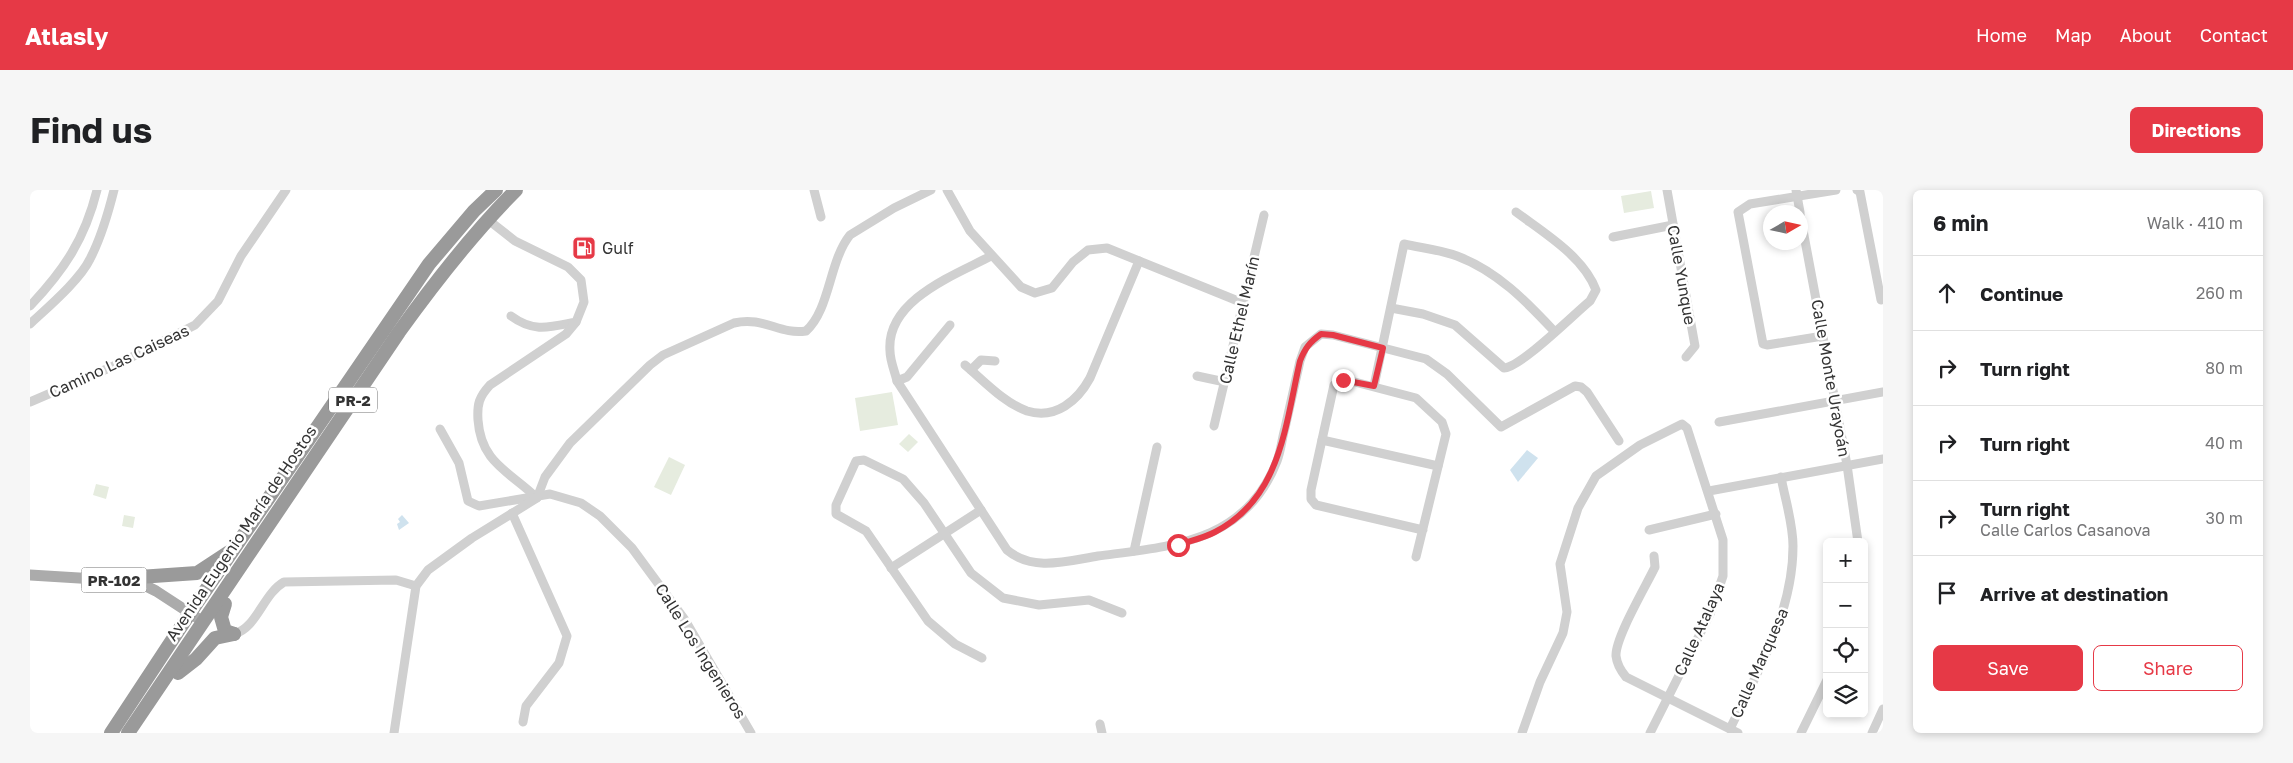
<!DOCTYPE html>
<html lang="en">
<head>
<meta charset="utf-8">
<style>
  body { margin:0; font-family:"Golos Text",sans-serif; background:#f6f6f6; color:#202124 }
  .controls { position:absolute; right:15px; bottom:15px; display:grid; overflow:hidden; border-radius:8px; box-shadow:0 2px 8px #0003 }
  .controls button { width:45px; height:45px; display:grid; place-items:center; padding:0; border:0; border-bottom:1px solid #e0e0e0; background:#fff; color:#202124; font:25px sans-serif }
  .compass { position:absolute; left:1733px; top:15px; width:45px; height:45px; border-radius:50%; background:#fff; box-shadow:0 2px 8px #0003; rotate:81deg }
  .stop { position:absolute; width:15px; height:15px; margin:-11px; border:4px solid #e63946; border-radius:50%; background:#fff }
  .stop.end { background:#e63946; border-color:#fff; box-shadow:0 1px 5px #0008 }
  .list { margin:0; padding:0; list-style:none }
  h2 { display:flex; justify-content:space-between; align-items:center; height:65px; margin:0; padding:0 20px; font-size:21px }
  h2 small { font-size:16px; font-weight:400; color:#757577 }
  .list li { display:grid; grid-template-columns:32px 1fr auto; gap:15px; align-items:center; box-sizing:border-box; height:75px; padding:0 20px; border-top:1px solid #e0e0e0 }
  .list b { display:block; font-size:19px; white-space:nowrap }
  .list p { margin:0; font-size:16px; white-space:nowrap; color:#757577 }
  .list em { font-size:16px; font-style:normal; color:#757577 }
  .actions { display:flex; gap:10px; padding:15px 20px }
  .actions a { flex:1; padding:11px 0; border:1px solid #e63946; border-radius:8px; text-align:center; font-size:18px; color:#e63946 }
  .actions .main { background:#e63946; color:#fff }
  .icon { flex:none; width:28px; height:28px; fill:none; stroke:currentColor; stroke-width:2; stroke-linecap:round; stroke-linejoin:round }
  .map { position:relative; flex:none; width:1853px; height:543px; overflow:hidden; border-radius:8px }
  header { display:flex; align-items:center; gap:30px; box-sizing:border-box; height:70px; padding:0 25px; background:#e63946; color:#fff }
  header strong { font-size:24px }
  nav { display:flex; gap:28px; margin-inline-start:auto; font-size:18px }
  .intro { display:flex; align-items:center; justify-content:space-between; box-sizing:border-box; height:120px; padding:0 30px }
  h1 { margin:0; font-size:35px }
  .button { padding:12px 22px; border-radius:8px; background:#e63946; color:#fff; font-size:18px; font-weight:700 }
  main { display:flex; gap:30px; padding:0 30px }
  aside { flex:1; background:#fff; border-radius:8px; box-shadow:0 2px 8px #0003 }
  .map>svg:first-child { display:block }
</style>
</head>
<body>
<header>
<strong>Atlasly</strong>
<nav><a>Home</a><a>Map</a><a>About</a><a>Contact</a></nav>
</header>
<div class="intro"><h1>Find us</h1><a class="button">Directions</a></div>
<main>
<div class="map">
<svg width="1853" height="543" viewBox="0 0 1853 543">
  <rect width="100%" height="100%" fill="#fff"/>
  <g fill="#e6ecdf">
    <polygon points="1621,1 1624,18 1594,23 1591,6"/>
    <polygon points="862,202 868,235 830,241 825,208"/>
    <polygon points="879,244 888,252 878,262 869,254"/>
    <polygon points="639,267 655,275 641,305 624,297"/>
    <polygon points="66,294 79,297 76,309 63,305"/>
    <polygon points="94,325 105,327 103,338 92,336"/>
  </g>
  <g fill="#cfe2ee">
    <polygon points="1497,260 1508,268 1488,292 1480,280"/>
    <polygon points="372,325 379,333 369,340 367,334 370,332 368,329"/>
  </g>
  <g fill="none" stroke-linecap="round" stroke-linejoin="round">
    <g stroke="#d0d0d0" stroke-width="9">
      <polyline points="784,0 791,27"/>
      <polyline points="917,0 940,41 991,97 1005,103 1022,98 1043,72 1058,60 1077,58 1213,113"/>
      <polyline points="1637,0 1665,156 1656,167"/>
      <polyline points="1766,0 1770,22"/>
      <polyline points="1827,0 1830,2 1851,110"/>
      <polyline points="1770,24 1817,275 1828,352"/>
      <path d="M457 29 485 51 538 77 551 90 554 112 546 132C520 137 504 143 481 126"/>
      <polyline points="1583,47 1643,35"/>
      <path d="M961 66C925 85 856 110 860 161 860 171 865 182 867 191L977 360C1003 382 1037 371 1068 366 1143 356 1215 353 1247 271 1251 261 1252 248 1255 238 1260 215 1265 193 1270 171L1275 157 1291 144 1303 145 1396 169 1417 184 1471 237 1545 196 1551 197 1557 202 1589 251"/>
      <path d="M0 116C34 80 55 49 67 0"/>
      <path d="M1361 118 1393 124 1425 135 1474 178C1491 177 1543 125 1560 111L1566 100C1553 66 1514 43 1486 22"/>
      <path d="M0 134C17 118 50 90 60 69 71 48 78 24 84 0"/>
      <polyline points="1793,146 1737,155 1733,154 1708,22 1720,14 1806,0"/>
      <path d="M935 175C953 190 974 213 997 221 1026 230 1048 210 1060 188L1109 71"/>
      <polyline points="941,180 951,170 965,171"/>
      <polyline points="1167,186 1195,192"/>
      <polyline points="867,191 877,187 920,135"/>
      <path d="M1344 196 1374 54C1392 58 1411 60 1427 66 1467 81 1496 111 1524 141"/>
      <polyline points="0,212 86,175 165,135 188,111 211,66 256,0"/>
      <polyline points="1689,232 1853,202"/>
      <polyline points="1184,236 1234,25"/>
      <polyline points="410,239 429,273 438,311 449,316 520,304 551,313 570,326 602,358 655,430 721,543"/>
      <polyline points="1292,250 1408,276"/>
      <polyline points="1679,301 1853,269"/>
      <path d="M507 308C479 281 451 273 448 230 447 214 449 207 460 195L536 144 546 132"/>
      <polyline points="482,323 537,446 529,473 496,516 493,532"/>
      <polyline points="1619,340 1686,324"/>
      <polyline points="1104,361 1127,257"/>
      <path d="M1624 366 1625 377C1616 396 1585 448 1586 466 1587 475 1591 481 1596 487L1708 543"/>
      <polyline points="1386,367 1416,244 1412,232 1386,208 1321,191 1313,190 1304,195 1281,300 1281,309 1286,315 1393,340"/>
      <polyline points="861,378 951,320"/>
      <path d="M204 444C227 438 233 404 254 392L366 390 386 396"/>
      <polyline points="952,468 925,454 898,431 836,341 806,324 806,315 826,271 834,270 873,289 894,313 941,383 973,408 1009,415 1059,410 1092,423"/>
      <polyline points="1070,534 1072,543"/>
      <path d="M1700 539C1728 480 1763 423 1763 356 1763 333 1755 309 1751 287"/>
      <path d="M364 543 386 396 398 380 442 348 507 308 515 287 540 253 620 175 633 165 704 133C734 126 749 145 776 141 800 120 799 71 820 45L864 18 901 0"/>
      <polyline points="1492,543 1510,492 1533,443 1537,422 1530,374 1548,318 1566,286 1610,255 1652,234 1657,238 1693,350 1693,386 1680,424 1620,543"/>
      <polyline points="1771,543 1797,490"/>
      <polyline points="1842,543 1853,519"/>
    </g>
    <polyline stroke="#ababab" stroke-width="11" points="0,385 98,391 112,394 126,401 172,431"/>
    <g stroke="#9a9a9a" stroke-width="14">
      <polyline points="98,391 109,387 167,383 199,362"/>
      <polyline points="195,414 191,427 195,441 204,444"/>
      <polyline points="148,483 166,469 185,448 204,444"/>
      <polyline points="81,543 160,423 399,74 444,21 466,0"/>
      <path d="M98 543 369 142C405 92 442 44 486 0"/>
    </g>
  </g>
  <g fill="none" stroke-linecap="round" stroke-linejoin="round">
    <path stroke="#e63946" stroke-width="6" d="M1148 355C1160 351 1174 348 1185 342 1251 308 1255 236 1270 171 1275 158 1280 152 1291 144L1303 145 1353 158 1344 196 1313 190"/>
  </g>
  <defs>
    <g id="fuel-square" transform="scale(1.25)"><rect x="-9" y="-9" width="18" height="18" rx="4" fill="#e63946" stroke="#fff"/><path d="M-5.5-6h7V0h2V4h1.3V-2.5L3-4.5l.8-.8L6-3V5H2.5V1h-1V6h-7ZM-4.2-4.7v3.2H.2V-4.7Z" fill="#fff"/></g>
  </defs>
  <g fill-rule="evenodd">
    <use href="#fuel-square" x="554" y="58"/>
  </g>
  <g text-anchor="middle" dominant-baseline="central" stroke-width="5" stroke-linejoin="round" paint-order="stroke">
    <g fill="#fff" stroke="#707070" stroke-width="1">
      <rect x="299" y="197.5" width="48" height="25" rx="4"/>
      <rect x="51.5" y="377.5" width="65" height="25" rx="4"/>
    </g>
    <g font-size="15" font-weight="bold" fill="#333">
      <text x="323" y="210">PR-2</text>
      <text x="84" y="390">PR-102</text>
    </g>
    <g font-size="16" fill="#333" stroke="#fff" text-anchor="start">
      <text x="572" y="58">Gulf</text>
    </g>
    <g font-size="16" fill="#333" stroke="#fff">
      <text transform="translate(1652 85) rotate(80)">Calle Yunque</text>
      <text transform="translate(1209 130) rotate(-77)">Calle Ethel Marín</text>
      <text transform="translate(89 171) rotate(-25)">Camino Las Caiseas</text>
      <text transform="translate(1801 188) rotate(80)">Calle Monte Urayoán</text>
      <text transform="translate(211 343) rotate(-56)">Avenida Eugenio María de Hostos</text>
      <text transform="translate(1669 439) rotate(-66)">Calle Atalaya</text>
      <text transform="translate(671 461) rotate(58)">Calle Los Ingenieros</text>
      <text transform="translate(1729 473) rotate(-66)">Calle Marquesa</text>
    </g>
  </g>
</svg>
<div class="controls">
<button>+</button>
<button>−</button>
<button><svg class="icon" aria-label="locate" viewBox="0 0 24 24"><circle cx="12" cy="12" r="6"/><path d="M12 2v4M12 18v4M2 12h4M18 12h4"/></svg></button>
<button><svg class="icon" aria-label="layers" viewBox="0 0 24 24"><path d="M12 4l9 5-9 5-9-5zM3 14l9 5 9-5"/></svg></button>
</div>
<svg class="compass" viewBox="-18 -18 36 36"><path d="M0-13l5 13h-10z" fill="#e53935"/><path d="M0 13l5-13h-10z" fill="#757577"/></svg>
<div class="stop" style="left:1148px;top:355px"></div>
<div class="stop end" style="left:1313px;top:190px"></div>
</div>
<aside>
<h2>6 min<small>Walk · 410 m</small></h2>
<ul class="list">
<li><svg class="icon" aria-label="ahead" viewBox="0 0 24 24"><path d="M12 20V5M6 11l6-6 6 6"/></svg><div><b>Continue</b></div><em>260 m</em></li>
<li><svg class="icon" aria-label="right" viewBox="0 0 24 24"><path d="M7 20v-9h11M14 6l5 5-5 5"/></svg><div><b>Turn right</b></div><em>80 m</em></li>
<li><svg class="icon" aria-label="right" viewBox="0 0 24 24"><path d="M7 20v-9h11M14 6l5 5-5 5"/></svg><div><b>Turn right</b></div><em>40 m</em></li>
<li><svg class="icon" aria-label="right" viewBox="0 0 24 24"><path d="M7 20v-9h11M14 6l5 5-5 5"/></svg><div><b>Turn right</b><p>Calle Carlos Casanova</p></div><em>30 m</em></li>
<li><svg class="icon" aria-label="arrive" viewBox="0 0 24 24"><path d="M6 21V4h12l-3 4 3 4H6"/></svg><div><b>Arrive at destination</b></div></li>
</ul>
<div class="actions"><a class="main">Save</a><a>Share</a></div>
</aside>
</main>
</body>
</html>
